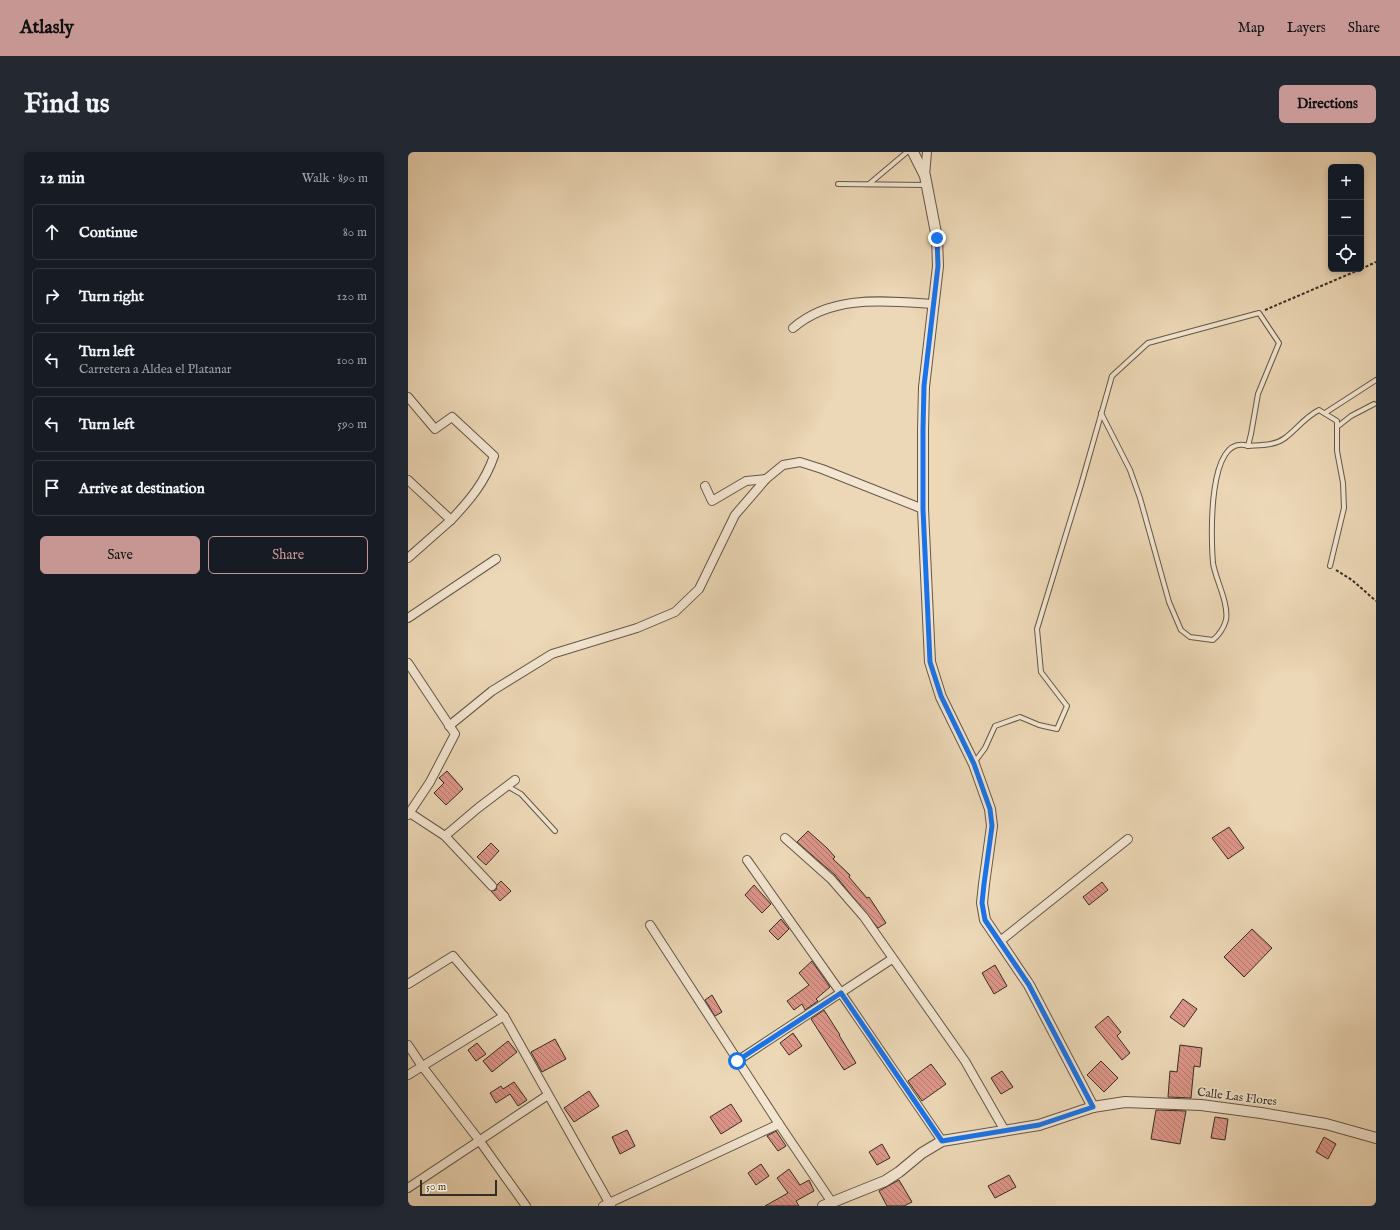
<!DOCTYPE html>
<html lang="en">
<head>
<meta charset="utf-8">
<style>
  body { margin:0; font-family:"IM FELL English",serif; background:#242831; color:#f1f3f6 }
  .controls { position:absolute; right:12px; top:12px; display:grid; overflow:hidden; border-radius:6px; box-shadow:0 2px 6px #0003 }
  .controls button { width:36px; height:36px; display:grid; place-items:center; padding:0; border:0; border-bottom:1px solid #363941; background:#171b24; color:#f1f3f6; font:20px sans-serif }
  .scale { position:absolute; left:12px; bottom:10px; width:77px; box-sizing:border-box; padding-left:4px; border:2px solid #352d23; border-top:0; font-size:11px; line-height:14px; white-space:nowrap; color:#352d23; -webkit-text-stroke:3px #f3e5d0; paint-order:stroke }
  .stop { position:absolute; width:12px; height:12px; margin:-9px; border:3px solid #1a73e8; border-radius:50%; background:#fff }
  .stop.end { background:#1a73e8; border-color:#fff; box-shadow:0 1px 4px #0008 }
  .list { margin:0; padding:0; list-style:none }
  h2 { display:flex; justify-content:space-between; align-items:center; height:52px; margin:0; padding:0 16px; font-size:17px }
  h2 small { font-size:13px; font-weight:400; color:#9ea1a6 }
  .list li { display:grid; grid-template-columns:26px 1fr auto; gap:12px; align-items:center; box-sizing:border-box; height:56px; margin:0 8px 8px; padding:0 8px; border:1px solid #363941; border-radius:6px }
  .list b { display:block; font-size:15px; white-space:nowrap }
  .list p { margin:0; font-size:13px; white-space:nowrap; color:#9ea1a6 }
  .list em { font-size:13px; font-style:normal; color:#9ea1a6 }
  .actions { display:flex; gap:8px; padding:12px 16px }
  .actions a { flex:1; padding:9px 0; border:1px solid #c59692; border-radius:6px; text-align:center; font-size:14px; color:#c59692 }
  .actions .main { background:#c59692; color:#111 }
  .icon { flex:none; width:22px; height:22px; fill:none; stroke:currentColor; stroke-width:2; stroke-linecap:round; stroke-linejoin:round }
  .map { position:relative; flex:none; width:968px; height:1054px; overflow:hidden; border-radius:6px }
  header { display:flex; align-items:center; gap:24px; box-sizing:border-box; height:56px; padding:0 20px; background:#c59692; color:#111 }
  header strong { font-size:19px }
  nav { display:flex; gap:22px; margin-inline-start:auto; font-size:14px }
  .intro { display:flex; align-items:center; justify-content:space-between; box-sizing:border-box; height:96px; padding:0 24px }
  h1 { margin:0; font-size:28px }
  .button { padding:10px 18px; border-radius:6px; background:#c59692; color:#111; font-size:14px; font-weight:700 }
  main { display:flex; gap:24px; padding:0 24px }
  aside { flex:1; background:#171b24; border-radius:6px; box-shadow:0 2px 6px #0003 }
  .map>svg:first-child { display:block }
</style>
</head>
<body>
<header>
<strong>Atlasly</strong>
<nav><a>Map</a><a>Layers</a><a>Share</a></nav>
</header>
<div class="intro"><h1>Find us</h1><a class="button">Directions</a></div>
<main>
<aside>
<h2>12 min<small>Walk · 890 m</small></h2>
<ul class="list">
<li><svg class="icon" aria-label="ahead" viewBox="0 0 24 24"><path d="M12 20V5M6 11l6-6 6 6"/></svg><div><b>Continue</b></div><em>80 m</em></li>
<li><svg class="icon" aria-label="right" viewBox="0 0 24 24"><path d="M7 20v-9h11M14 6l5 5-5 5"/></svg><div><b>Turn right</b></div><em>120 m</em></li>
<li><svg class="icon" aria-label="left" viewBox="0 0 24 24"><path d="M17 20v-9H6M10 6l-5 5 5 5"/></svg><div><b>Turn left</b><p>Carretera a Aldea el Platanar</p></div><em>100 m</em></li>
<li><svg class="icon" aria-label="left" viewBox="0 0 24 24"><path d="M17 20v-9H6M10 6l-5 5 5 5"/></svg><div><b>Turn left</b></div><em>590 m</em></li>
<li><svg class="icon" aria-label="arrive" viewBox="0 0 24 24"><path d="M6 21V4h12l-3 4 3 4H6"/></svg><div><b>Arrive at destination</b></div></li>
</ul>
<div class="actions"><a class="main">Save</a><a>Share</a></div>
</aside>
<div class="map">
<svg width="968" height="1054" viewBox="0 0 968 1054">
  <defs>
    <pattern id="building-back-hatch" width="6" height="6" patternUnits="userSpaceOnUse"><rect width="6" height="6" fill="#de968a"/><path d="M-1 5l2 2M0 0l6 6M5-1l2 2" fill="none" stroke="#b57b70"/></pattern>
  </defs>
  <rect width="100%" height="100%" fill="#ecd7b6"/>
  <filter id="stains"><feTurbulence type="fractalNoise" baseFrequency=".005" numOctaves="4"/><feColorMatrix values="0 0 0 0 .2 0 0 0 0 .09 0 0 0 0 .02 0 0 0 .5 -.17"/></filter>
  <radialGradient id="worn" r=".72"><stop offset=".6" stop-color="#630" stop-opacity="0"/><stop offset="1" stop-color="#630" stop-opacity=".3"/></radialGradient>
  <g fill="url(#building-back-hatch)" stroke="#352d23">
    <polygon points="39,619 55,637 38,653 26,641 36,631 31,626"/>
    <polygon points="821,675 836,696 820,707 804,686"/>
    <polygon points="400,679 419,696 427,705 425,707 442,723 441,725 459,746 461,745 478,771 470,776 427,723 389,690"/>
    <polygon points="83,691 91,699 78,713 69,705"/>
    <polygon points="93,729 103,739 92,749 83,739 88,738 89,733"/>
    <polygon points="694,730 700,738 681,753 675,745"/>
    <polygon points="346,733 363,752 354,761 337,743"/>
    <polygon points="373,767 381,777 370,788 361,779"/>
    <polygon points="844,777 864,796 836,825 816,805"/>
    <polygon points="404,809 422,835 408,847 410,849 397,858 394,852 386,858 379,849 401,833 391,821"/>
    <polygon points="587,813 599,834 586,842 574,821"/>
    <polygon points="304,843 314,860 307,864 297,848"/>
    <polygon points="775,847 789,857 776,875 762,865"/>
    <polygon points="416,858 432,883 431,883 448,911 436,918 403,867"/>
    <polygon points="700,864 713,880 709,884 722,901 714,908 687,875"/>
    <polygon points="385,881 394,894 381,903 372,891"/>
    <polygon points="147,887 158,907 134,920 123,900"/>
    <polygon points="100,889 109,900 84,920 75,909"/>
    <polygon points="69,891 78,902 68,909 60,898"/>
    <polygon points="772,893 794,896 792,915 786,914 783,946 760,945 762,919 769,920"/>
    <polygon points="693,909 710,926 696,940 679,923"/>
    <polygon points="523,912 538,932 514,949 500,929"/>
    <polygon points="594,919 605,935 593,942 583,926"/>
    <polygon points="106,930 119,948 110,954 102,942 88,951 82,941 93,934 95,937"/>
    <polygon points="181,939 191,954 166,970 156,956"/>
    <polygon points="323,952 334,969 313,982 302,965"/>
    <polygon points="748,958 778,959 772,992 743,987"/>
    <polygon points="807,965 820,967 817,988 803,986"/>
    <polygon points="219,978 227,994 212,1002 204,985"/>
    <polygon points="368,979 378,994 370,999 359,984"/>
    <polygon points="916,985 928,992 920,1007 908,1000"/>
    <polygon points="474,992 482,1006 469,1013 461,1000"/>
    <polygon points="353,1012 361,1024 348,1033 340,1021"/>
    <polygon points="381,1017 392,1033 401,1028 406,1039 388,1049 391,1054 357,1054 380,1041 369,1026"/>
    <polygon points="601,1023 608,1035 587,1046 580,1034"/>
    <polygon points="491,1028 504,1050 496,1054 479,1054 471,1039"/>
  </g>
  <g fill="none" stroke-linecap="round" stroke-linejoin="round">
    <g stroke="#635848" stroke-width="6">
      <g id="service">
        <polyline points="430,32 518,33"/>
        <polyline points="461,32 499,0"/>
        <path d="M693 261 722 318 732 346 761 450 773 478 782 485 805 488C811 483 816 475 818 468 821 451 807 426 805 411 803 387 799 280 840 294"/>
        <polyline points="917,261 968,228"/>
        <polyline points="929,275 943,264 966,252"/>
        <path d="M566 611 577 596 587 574 612 565 631 573 649 577 659 554 633 520 629 477 673 333 704 224 740 191 851 161 871 191 850 242 843 282 840 294C852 293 866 294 877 286 889 277 897 265 911 258L929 269V299L935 331 936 356 922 414"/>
        <polyline points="99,634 113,642 147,679"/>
      </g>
    </g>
    <g stroke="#635848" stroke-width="10">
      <g id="minor">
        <polyline points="517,24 519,0"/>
        <path d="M385 176C424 142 478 149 526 152"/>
        <path d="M0 245 27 277 44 265 86 304C77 330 62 348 43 368"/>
        <polyline points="0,328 43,368 0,406"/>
        <polyline points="297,334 304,349 338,329 358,327"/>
        <polyline points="0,466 88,407"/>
        <polyline points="0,511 47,582 22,630 0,663"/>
        <polyline points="41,574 84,539 144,502 229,476 267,460 291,437 327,363 358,327 375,313 392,310 414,317 515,357"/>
        <polyline points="2,661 37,684 84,734"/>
        <polyline points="37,684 70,656 107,628"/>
        <polyline points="377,686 423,727 456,765 557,909 597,979"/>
        <polyline points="339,708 433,841 534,989"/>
        <polyline points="242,773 371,972 423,1049"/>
        <polyline points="591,790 720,687"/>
        <polyline points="0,832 45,804 96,864"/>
        <polyline points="0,893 14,914 71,988 118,1054"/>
        <polyline points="329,909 484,807"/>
        <polyline points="0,923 96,864 203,1054"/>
        <polyline points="0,1036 140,943"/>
        <polyline points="195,1054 371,972"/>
      </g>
    </g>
    <g stroke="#635848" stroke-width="12">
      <g id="tertiary">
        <polyline points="505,0 517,24 529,86 530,114 516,235 515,278 515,357 522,510 533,545 566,612 582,657 584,674 576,732 574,751 577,768 621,833 685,955"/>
        <polyline points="415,1054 477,1029 491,1020 514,1001 534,989 631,973 685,955 717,950 793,953 853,961 918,972 968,986"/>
      </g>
    </g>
    <g stroke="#352d23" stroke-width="2" stroke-dasharray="3 2" stroke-linecap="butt">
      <polyline points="953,117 968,110"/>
      <polyline points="857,158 953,117"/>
      <polyline points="928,418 944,428 968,449"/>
    </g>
    <use href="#service" stroke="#f3e5d0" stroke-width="4"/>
    <use href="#minor" stroke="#f3e5d0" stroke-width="8"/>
    <use href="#tertiary" stroke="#f3e5d0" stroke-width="10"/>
  </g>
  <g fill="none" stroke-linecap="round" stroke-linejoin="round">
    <polyline stroke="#1a73e8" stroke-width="5" points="329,909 433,841 534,989 631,973 685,955 621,833 577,768 574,751 576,732 584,674 582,657 566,612 533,544 522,510 515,357 515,278 516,234 530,114 529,86"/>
  </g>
  <g text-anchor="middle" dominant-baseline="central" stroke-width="3.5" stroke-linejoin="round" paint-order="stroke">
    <g font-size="12" fill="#352d23" stroke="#f3e5d0">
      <text transform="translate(829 945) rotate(7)">Calle Las Flores</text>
    </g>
  </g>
  <rect width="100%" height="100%" filter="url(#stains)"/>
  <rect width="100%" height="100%" fill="url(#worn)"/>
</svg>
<div class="controls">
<button>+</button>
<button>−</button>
<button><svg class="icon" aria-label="locate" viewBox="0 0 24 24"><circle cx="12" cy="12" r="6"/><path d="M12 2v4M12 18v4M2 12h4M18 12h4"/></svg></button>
</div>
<div class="scale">50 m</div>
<div class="stop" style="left:329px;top:909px"></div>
<div class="stop end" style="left:529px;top:86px"></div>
</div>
</main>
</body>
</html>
